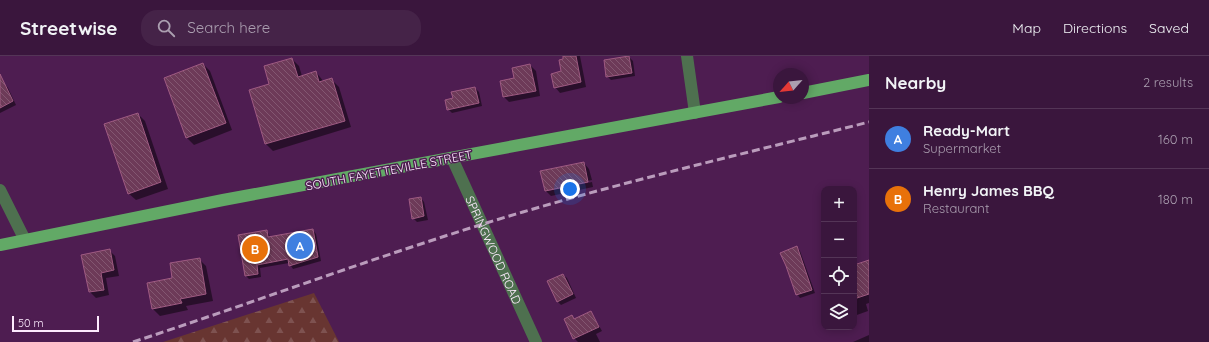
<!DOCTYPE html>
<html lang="en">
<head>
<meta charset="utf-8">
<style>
  body { margin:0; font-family:Quicksand,sans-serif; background:#452348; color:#f1f3f6 }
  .controls { position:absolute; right:12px; bottom:12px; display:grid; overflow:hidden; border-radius:8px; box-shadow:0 2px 10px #0003 }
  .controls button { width:36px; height:36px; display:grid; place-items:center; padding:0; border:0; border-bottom:1px solid #543557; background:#3a163d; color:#f1f3f6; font:20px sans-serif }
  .compass { position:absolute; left:773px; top:12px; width:36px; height:36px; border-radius:50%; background:#3a163d; box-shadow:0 2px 10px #0003; rotate:243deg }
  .scale { position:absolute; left:12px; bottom:10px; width:87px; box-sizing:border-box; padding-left:4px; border:2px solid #fdebfe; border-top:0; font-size:11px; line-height:14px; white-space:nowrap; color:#fdebfe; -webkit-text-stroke:3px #4e1d51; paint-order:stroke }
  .you { position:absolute; left:570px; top:133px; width:14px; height:14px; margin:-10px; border:3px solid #fff; border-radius:50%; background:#1a73e8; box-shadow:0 0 0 6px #1a73e833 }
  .badge { display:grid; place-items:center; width:26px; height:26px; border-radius:50%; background:#8c9099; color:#fff; font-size:13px; font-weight:700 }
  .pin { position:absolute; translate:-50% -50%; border:2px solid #fff; box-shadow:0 1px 4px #0006 }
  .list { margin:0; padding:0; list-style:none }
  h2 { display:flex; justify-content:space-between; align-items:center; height:52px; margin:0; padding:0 16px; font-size:17px }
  h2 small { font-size:13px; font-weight:400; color:#ab9fb0 }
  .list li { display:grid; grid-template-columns:26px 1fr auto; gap:12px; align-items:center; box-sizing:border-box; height:60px; padding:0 16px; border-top:1px solid #543557 }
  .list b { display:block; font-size:15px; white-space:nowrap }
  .list p { margin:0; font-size:13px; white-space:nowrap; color:#ab9fb0 }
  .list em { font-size:13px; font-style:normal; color:#ab9fb0 }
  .icon { flex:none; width:22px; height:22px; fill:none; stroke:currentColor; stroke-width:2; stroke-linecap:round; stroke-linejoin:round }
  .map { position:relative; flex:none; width:869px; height:286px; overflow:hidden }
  header { display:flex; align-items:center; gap:24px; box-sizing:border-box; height:56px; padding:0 20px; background:#3a163d; border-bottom:1px solid #543557 }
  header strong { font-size:19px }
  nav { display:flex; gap:22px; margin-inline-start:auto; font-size:14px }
  .search { width:280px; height:36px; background:#452348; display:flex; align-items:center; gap:10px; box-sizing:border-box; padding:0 14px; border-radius:16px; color:#ab9fb0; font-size:15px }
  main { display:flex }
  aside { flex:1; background:#3a163d }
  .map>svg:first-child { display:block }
</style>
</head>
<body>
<header>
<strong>Streetwise</strong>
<div class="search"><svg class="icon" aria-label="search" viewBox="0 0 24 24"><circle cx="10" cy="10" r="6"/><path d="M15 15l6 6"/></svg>Search here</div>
<nav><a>Map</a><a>Directions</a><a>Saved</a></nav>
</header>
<main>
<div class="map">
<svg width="869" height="286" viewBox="0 0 869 286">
  <defs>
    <pattern id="forest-firs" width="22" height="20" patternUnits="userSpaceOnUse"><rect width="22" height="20" fill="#683531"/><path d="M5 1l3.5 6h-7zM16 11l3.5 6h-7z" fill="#7e5250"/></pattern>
    <pattern id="building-back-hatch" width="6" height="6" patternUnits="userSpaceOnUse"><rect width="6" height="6" fill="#6d3a58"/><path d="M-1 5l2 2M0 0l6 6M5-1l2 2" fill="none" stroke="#835771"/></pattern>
  </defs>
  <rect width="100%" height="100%" fill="#4e1d51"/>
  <polygon fill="url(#forest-firs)" points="314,237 339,286 163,286"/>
  <g fill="#0007">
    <polygon points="564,0 580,0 586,31 560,37 555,31 562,16"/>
    <polygon points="629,1 633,5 635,20 611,24 607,20"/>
    <polygon points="292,3 299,10 302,20 316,16 324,26 332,24 339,31 351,71 273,95 266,88 250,35 270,29"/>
    <polygon points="203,8 210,15 232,74 194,89 187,82 165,23"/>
    <polygon points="530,9 536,15 540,40 509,46 504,41 515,23"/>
    <polygon points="0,23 8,32 16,49 0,57"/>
    <polygon points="475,32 479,36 482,50 452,57 448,53 454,43"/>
    <polygon points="138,58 145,65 168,133 136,144 128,137"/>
    <polygon points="584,107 589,113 592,124 548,133 548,135 592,126 593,131 551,140 546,135"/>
    <polygon points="421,142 424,146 428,164 417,166 413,162"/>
    <polygon points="313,174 316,178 321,205 293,213 289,207 260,212 261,221 249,223 246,220 267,175 271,182"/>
    <polygon points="797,191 800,195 815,237 800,242 797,238"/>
    <polygon points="109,194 115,200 119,220 106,222 109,239 96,242 90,236 83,200"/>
    <polygon points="199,203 206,210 213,245 186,250 188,254 160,260 153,253 174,223"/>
    <polygon points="869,205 869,247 866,248 868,255 854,260 854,209"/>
    <polygon points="563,219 567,222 576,242 561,249 557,245"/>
    <polygon points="591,256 602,275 596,278 600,286 578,286 574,282 572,261 575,264"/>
    <polygon points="869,279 869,286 853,286"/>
  </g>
  <g fill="url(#building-back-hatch)" stroke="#9f5a82">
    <polygon points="563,0 576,0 581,26 554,32 551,18 561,15 559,4 563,3"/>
    <polygon points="629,0 632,17 606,21 604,4"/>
    <polygon points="292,2 298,21 316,15 319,26 332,22 345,65 265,88 249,34 269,28 264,10"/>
    <polygon points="203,7 226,67 186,82 164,22"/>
    <polygon points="530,8 536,35 503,41 500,25 514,22 512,12"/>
    <polygon points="0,18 13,45 0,52"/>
    <polygon points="475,31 479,47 447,54 445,44 453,42 451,36"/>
    <polygon points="138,57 161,126 128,138 104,68"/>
    <polygon points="584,106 588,126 545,135 540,115"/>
    <polygon points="421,141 424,160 412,163 409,143"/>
    <polygon points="313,173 318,201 289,210 288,203 257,209 258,218 245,220 238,179 267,174 268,181"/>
    <polygon points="797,190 812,234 796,239 786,210 780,197"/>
    <polygon points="110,193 114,214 101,217 104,234 89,236 81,199"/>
    <polygon points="200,202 206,238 180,243 182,247 152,253 147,227 172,222 170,207"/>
    <polygon points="869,204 869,238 854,243 854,209"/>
    <polygon points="563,218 573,238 557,246 547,225"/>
    <polygon points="591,255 599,271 573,283 564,263 572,259 574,263"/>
  </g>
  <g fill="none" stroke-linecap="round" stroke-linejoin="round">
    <g stroke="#4e704f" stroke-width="12">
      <polyline points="687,0 695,57"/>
      <path id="s1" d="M452 102 536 286"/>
      <polyline points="0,134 25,184"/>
    </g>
    <g stroke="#62a966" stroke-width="12">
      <polyline points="803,37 869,24"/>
      <polyline points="0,189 223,144 779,41"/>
    </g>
    <path stroke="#ba9cbc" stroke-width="3" stroke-dasharray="8 4" stroke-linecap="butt" d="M133 286C249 248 364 205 480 169 608 129 739 99 869 66"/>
  </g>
  <g text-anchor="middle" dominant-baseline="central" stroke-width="3" stroke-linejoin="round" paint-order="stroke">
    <g font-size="12" fill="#fdebfe" stroke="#4e1d51">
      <text transform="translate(389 114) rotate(-11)">SOUTH FAYETTEVILLE STREET</text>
      <text stroke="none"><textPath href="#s1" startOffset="101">SPRINGWOOD ROAD</textPath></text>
    </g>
  </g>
</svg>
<div class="controls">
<button>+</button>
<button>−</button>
<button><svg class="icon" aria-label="locate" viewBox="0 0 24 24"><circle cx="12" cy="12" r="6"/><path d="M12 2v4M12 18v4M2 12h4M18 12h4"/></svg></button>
<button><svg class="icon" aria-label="layers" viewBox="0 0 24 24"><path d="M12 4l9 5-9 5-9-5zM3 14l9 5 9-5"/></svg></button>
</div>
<svg class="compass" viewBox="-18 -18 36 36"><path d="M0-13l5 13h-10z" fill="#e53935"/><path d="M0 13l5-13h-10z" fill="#ab9fb0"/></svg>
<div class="scale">50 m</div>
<div class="you"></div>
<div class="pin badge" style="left:300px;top:190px;background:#3f7fe0">A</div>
<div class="pin badge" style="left:255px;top:193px;background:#e8710a">B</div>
</div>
<aside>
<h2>Nearby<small>2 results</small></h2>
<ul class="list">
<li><span class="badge" style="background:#3f7fe0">A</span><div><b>Ready-Mart</b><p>Supermarket</p></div><em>160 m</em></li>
<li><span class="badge" style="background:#e8710a">B</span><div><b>Henry James BBQ</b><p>Restaurant</p></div><em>180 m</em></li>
</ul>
</aside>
</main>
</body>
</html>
